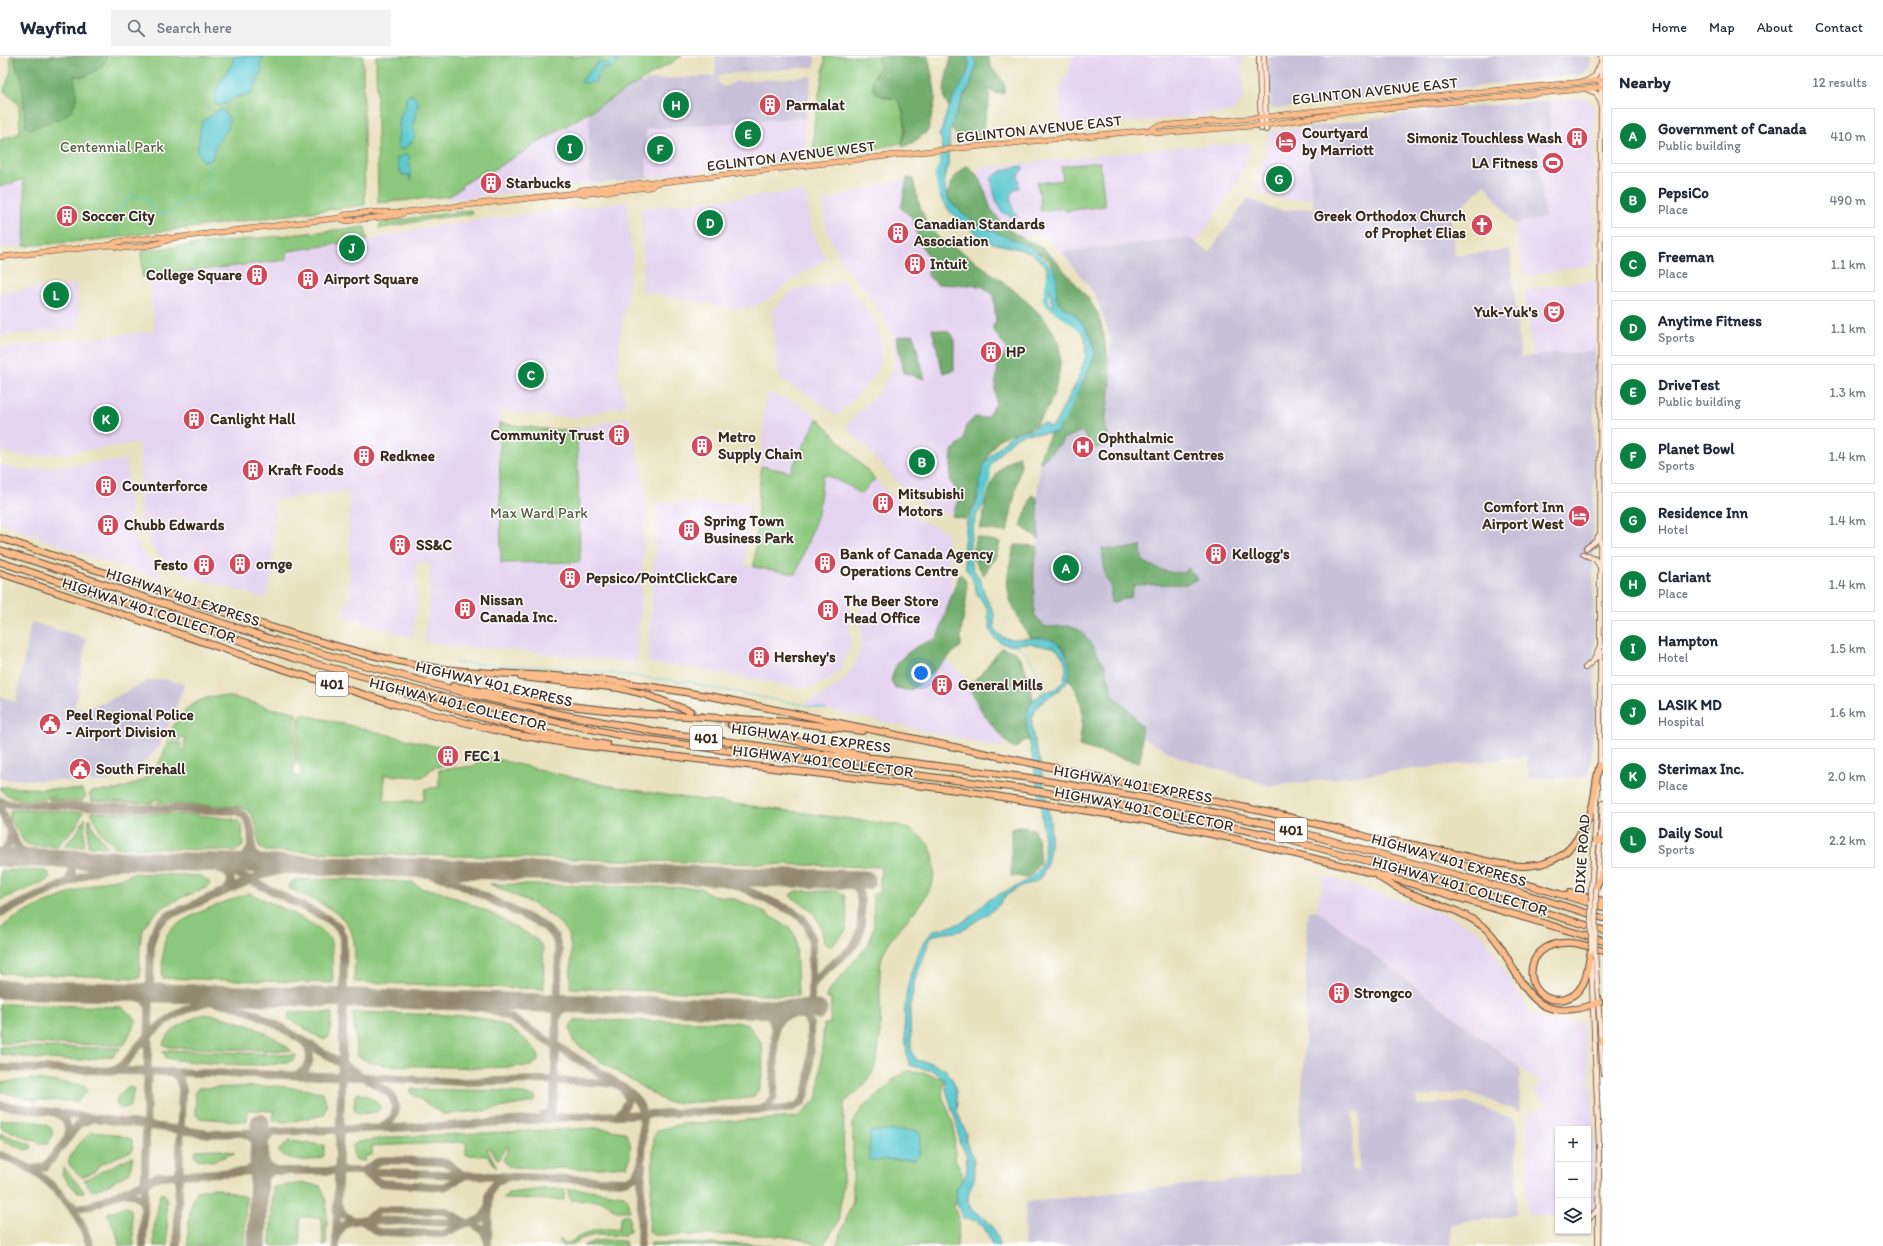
<!DOCTYPE html>
<html lang="en">
<head>
<meta charset="utf-8">
<style>
  body { margin:0; font-family:Itim,sans-serif; background:#f2f2f3; color:#1f2937 }
  .controls { position:absolute; right:12px; bottom:12px; display:grid; overflow:hidden; border-radius:0px; box-shadow:0 1px 3px #0004 }
  .controls button { width:36px; height:36px; display:grid; place-items:center; padding:0; border:0; border-bottom:1px solid #e0e1e3; background:#fff; color:#1f2937; font:20px sans-serif }
  .you { position:absolute; left:921px; top:617px; width:14px; height:14px; margin:-10px; border:3px solid #fff; border-radius:50%; background:#1a73e8; box-shadow:0 0 0 6px #1a73e833 }
  .badge { display:grid; place-items:center; width:26px; height:26px; border-radius:50%; background:#0b8043; color:#fff; font-size:13px; font-weight:700 }
  .pin { position:absolute; translate:-50% -50%; border:2px solid #fff; box-shadow:0 1px 4px #0006 }
  .list { margin:0; padding:0; list-style:none }
  h2 { display:flex; justify-content:space-between; align-items:center; height:52px; margin:0; padding:0 16px; font-size:17px }
  h2 small { font-size:13px; font-weight:400; color:#747a83 }
  .list li { display:grid; grid-template-columns:26px 1fr auto; gap:12px; align-items:center; box-sizing:border-box; height:56px; margin:0 8px 8px; padding:0 8px; border:1px solid #e0e1e3; border-radius:0px }
  .list b { display:block; font-size:15px; white-space:nowrap }
  .list p { margin:0; font-size:13px; white-space:nowrap; color:#747a83 }
  .list em { font-size:13px; font-style:normal; color:#747a83 }
  .icon { flex:none; width:22px; height:22px; fill:none; stroke:currentColor; stroke-width:2; stroke-linecap:round; stroke-linejoin:round }
  .map { position:relative; flex:none; width:1603px; height:1190px; overflow:hidden }
  header { display:flex; align-items:center; gap:24px; box-sizing:border-box; height:56px; padding:0 20px; background:#fff; border-bottom:1px solid #e0e1e3 }
  header strong { font-size:19px }
  nav { display:flex; gap:22px; margin-inline-start:auto; font-size:14px }
  .search { width:280px; height:36px; background:#f2f2f3; display:flex; align-items:center; gap:10px; box-sizing:border-box; padding:0 14px; border-radius:0px; color:#747a83; font-size:15px }
  main { display:flex }
  aside { flex:1; background:#fff }
  .map>svg:first-child { display:block }
</style>
</head>
<body>
<header>
<strong>Wayfind</strong>
<div class="search"><svg class="icon" aria-label="search" viewBox="0 0 24 24"><circle cx="10" cy="10" r="6"/><path d="M15 15l6 6"/></svg>Search here</div>
<nav><a>Home</a><a>Map</a><a>About</a><a>Contact</a></nav>
</header>
<main>
<div class="map">
<svg width="1603" height="1190" viewBox="0 0 1603 1190">
  <rect width="100%" height="100%" fill="#fff"/>
  <filter id="ink" filterUnits="userSpaceOnUse"><feTurbulence type="fractalNoise" baseFrequency=".025" numOctaves="2"/><feDisplacementMap in="SourceGraphic" scale="8" xChannelSelector="R" yChannelSelector="G"/><feConvolveMatrix kernelMatrix="1 2 1 2 8 2 1 2 1" color-interpolation-filters="sRGB"/></filter>
  <filter id="wash" filterUnits="userSpaceOnUse"><feTurbulence type="fractalNoise" baseFrequency=".012" numOctaves="4" result="noise"/><feDisplacementMap in="SourceGraphic" scale="16" xChannelSelector="R" yChannelSelector="G"/><feGaussianBlur stdDeviation="0.9" result="paint"/><feColorMatrix in="noise" values="0 0 0 0 0 0 0 0 0 0 0 0 0 0 0 0 0 1.4 0 .05"/><feComposite in="paint" operator="in"/></filter>
  <g filter="url(#wash)">
    <rect width="100%" height="100%" fill="#e9e1be"/>
    <g fill="#e5d3f0">
      <polygon points="1073,0 1242,0 1244,41 1233,56 1100,69 1099,67 1064,70 1059,58 1059,38 1060,31 1069,15"/>
      <polygon points="1585,42 1594,49 1595,204 1590,209 1527,220 1523,218 1514,168 1545,162 1537,89 1552,88 1548,45"/>
      <polygon points="589,56 589,128 450,144 450,140 470,123 486,114 490,116"/>
      <polygon points="793,62 805,63 805,102 647,122 646,73"/>
      <polygon points="1305,72 1313,142 1286,144 1271,141 1254,134 1263,112 1270,75"/>
      <polygon points="1250,87 1247,103 1240,120 1232,134 1196,187 1189,182 1062,196 1045,181 1032,176 1028,182 1017,178 1018,171 997,166 980,126 980,121 977,112 1181,91"/>
      <polygon points="23,122 25,141 24,190 0,192 0,131"/>
      <polygon points="907,122 901,152 912,161 919,186 929,201 929,208 974,229 982,230 993,239 996,265 992,272 1007,293 998,309 995,332 996,348 986,362 965,371 964,383 952,395 950,425 960,439 952,460 925,449 908,436 845,370 877,339 894,312 894,284 882,256 841,205 826,172 824,145"/>
      <polygon points="804,135 812,173 817,186 826,203 794,223 765,245 753,251 735,253 641,235 643,200 641,152"/>
      <polygon points="627,146 632,200 627,245 621,271 618,314 626,348 624,350 576,361 524,358 500,353 501,507 580,506 577,373 629,361 641,410 646,446 637,607 502,593 457,591 424,585 430,542 430,508 416,507 417,552 412,581 344,561 345,549 350,542 349,436 274,443 273,514 266,543 193,521 172,511 151,491 142,469 139,450 140,387 42,400 18,400 0,394 0,292 154,275 150,220 286,204 287,195 368,184 428,171"/>
      <polygon points="842,223 872,261 880,277 881,296 879,309 874,320 856,341 836,360 821,347 779,322 772,257 773,253 791,236 798,233 833,229"/>
      <polygon points="1593,224 1596,227 1595,295 1532,301 1525,237 1528,233"/>
      <polygon points="76,228 80,272 0,280 0,236"/>
      <polygon points="768,337 798,347 818,362 790,416 761,410 765,342"/>
      <polygon points="127,404 131,475 141,494 165,523 95,503 0,466 0,409 24,414"/>
      <polygon points="822,417 851,431 860,439 875,423 912,460 947,476 952,536 950,546 937,582 916,591 896,609 891,624 895,631 918,630 945,602 970,626 971,632 978,649 1004,682 1004,692 802,648 825,639 845,623 854,611 861,591 862,558 860,540 848,541 851,588 841,613 829,623 817,629 803,632 687,611 648,607 657,447 749,447 745,509 796,518 818,458"/>
      <polygon points="1324,820 1452,861 1483,879 1529,955 1546,966 1583,965 1592,1033 1595,1140 1594,1155 1588,1162 1588,1073 1558,1073 1558,1162 1527,1159 1527,1074 1525,1060 1550,1048 1534,1036 1540,1027 1317,854"/>
    </g>
    <g fill="#c7c0d8" fill-rule="evenodd">
      <polygon points="716,0 815,0 815,11 722,18 718,23 719,28 725,31 734,26 812,20 805,63 793,62 646,73 647,122 589,128 589,56 640,26 645,28 646,24 715,20"/>
      <polygon points="1269,0 1590,0 1590,10 1582,18 1343,46 1271,53"/>
      <polygon points="1548,45 1552,88 1537,89 1545,162 1514,168 1485,128 1463,150 1450,154 1455,199 1510,194 1521,301 1595,295 1593,477 1595,660 1589,721 1529,722 1527,700 1270,730 1179,701 1142,682 1141,670 1131,656 1113,639 1108,625 1069,570 1044,571 1034,558 1034,511 1039,483 1037,442 1040,407 1061,387 1063,383 1082,375 1092,393 1109,388 1101,365 1111,329 1109,308 1111,282 1095,239 1062,196 1189,182 1209,196 1249,142 1269,152 1283,154 1314,152 1305,72 1432,54"/>
      <polygon points="31,566 86,582 75,652 89,652 114,642 147,625 164,623 184,628 175,655 157,693 134,717 103,726 0,723 0,640 16,646"/>
      <path d="M1317 854 1520 1012 1519 1057 1513 1053 1468 1036 1416 1041 1417 1049 1465 1046 1514 1063 1517 1072 1516 1159 1451 1168V1190H1024L1026 1146 1300 1117V1063L1305 986 1307 855ZM1360 1056 1359 1114 1352 1115 1353 1057Z"/>
    </g>
    <g fill="#8bc77c" stroke="#63784d">
      <polygon points="10,0 363,0 365,149 95,184 24,190 25,141 23,123 0,131 0,84 20,77 19,49 4,35 11,14"/>
      <polygon points="376,0 682,0 490,116 486,114 462,129 461,132 450,140 378,147"/>
      <path d="M825 0H878L879 15 875 18 882 41 897 43C906 58 906 71 902 87L821 103 817 101C806 79 824 27 825 0Z"/>
      <polygon points="1100,106 1105,150 1066,155 1065,152 1040,155 1040,141 1037,127 1063,124 1061,110"/>
      <polygon points="471,154 472,158 430,163 379,173 380,168 393,165"/>
      <polygon points="365,171 368,184 288,195 286,204 142,221 141,195 145,194"/>
      <polygon points="818,362 875,423 860,439 851,431 823,418 818,458 796,518 754,511 761,410 790,416"/>
      <polygon points="499,367 551,374 577,373 580,506 501,507"/>
      <path d="M214 640C236 639 254 648 275 653 282 654 291 653 296 658V705L293 716 295 720H298L302 717 298 705 299 662 302 658 451 694 452 695 441 694 438 697 437 702 440 706 455 708 454 709 434 711 423 721 384 719V745H423L425 733 439 731V714L473 710 482 701 500 704 604 729 665 739 898 769C909 771 917 778 926 786 931 791 933 798 934 805 940 846 894 866 882 901 879 912 880 926 880 937 880 963 883 996 871 1019 865 1030 854 1038 844 1047L843 1129 838 1166 823 1190H817L804 1183 769 1179H654L649 1176 654 1080 658 1074 681 1068 798 1061 818 1041 824 968H830L831 942H827V937L869 888 874 868 873 838 879 837 881 811 265 795 259 790C257 774 257 758 241 751L157 747V746H161V743L153 744V747L92 745 89 738 93 735C121 736 147 728 161 703 164 698 165 691 168 686L181 687V694H184L185 681H181L180 684 168 683C176 659 189 646 214 640Z"/>
      <path d="M0 731 82 734 86 740 82 745 49 744V742L53 743V740L46 742 45 744C33 743 5 746 0 731Z"/>
      <polygon points="11,754 18,754 83,756 75,772 57,790 29,789 24,786 9,761"/>
      <polygon points="91,756 197,759 234,763 233,765 237,764 242,769 243,790 236,795 115,791 102,778"/>
      <polygon points="85,762 84,790 64,790 78,775"/>
      <polygon points="89,762 95,775 108,791 88,790"/>
      <polygon points="0,814 47,815 50,820 48,824 0,844"/>
      <path d="M132 817 201 820 210 827 208 831C183 842 148 850 141 881 139 894 140 909 140 922L0 917C0 909 0 882 0 875 5 860 87 830 104 825 113 822 124 824 132 817Z"/>
      <path d="M344 823 412 826 423 833 440 835 489 856 536 883 543 891 544 933 354 926C354 913 356 899 354 886 350 855 314 845 290 833L289 829 294 824Z"/>
      <path d="M490 828 701 832 712 839 732 842 755 851 790 872 796 881 798 940 570 932C570 917 573 901 570 886 566 858 513 839 490 828Z"/>
      <path d="M795 835H838L844 839 847 857 846 875 832 890H829L824 887C822 871 818 858 803 848 799 845 793 844 790 839Z"/>
      <path d="M249 837C264 844 324 869 330 883 333 891 332 917 333 927L162 922C163 909 161 891 167 879 175 862 231 844 249 837Z"/>
      <polygon points="0,948 122,951 136,963 136,966 124,989 0,987"/>
      <polygon points="291,956 332,957 329,981 324,984 289,963 288,958"/>
      <polygon points="353,956 474,960 502,968 513,974 525,983 538,998 538,1005 531,1010 481,1012 386,1009 368,1006 357,999"/>
      <path d="M206 958C239 964 266 973 292 995L186 992 169 991 163 989C166 974 191 962 206 958Z"/>
      <polygon points="575,964 736,966 748,969 762,987 763,1016 760,1031 754,1040 749,1042 686,1047 666,1046 595,1002 573,985 570,972"/>
      <polygon points="0,991 121,992 113,1000 80,1004 36,1003 0,998"/>
      <path d="M170 994 296 999V1001C289 1016 183 1006 166 1002L163 995Z"/>
      <polygon points="907,1015 924,1016 935,1021 942,1022 944,1025 942,1039 954,1069 955,1103 962,1116 962,1124 954,1151 959,1165 957,1190 836,1190 853,1145 853,1066 863,1051 887,1031 893,1024"/>
      <polygon points="33,1023 84,1029 87,1032 86,1037 78,1045 33,1044 0,1035 0,1027"/>
      <polygon points="129,1030 134,1033 130,1051 119,1052 116,1047 118,1040"/>
      <polygon points="279,1030 323,1036 327,1050 324,1059 288,1066 273,1065 274,1055 248,1054 247,1066 200,1062 195,1058 196,1036 198,1032"/>
      <polygon points="412,1033 508,1035 535,1041 536,1044 534,1046 482,1055 443,1058 411,1037 410,1035"/>
      <path d="M359 1037C368 1040 376 1043 381 1052L377 1056 358 1058 354 1054 355 1039Z"/>
      <path d="M0 1064C17 1064 38 1062 52 1073V1080L48 1088C42 1090 9 1074 0 1071Z"/>
      <path d="M596 1072 625 1076C632 1083 632 1101 627 1110L586 1113 509 1111 503 1104 509 1091 507 1090 498 1104 490 1092 487 1093 497 1111H495L489 1100 466 1099V1086L372 1090V1099L366 1100 365 1105 355 1104 353 1101V1089L358 1086 392 1081Z"/>
      <path d="M91 1076 114 1078 132 1083 133 1094 99 1109 95 1115 82 1121C78 1117 70 1112 69 1107 67 1098 85 1082 91 1076Z"/>
      <polygon points="0,1077 31,1089 32,1092 26,1094 0,1083"/>
      <path d="M289 1085 324 1089V1100C312 1107 288 1105 278 1095Z"/>
      <polygon points="215,1093 235,1097 212,1105 197,1103 194,1099 196,1094"/>
      <polygon points="133,1100 130,1116 109,1129 92,1135 84,1124"/>
      <polygon points="64,1112 84,1135 83,1137 78,1137 63,1120 62,1117"/>
      <path d="M304 1127 320 1130C330 1143 326 1174 326 1190H323L322 1162 302 1161 300 1164V1190H270L273 1131Z"/>
      <path d="M214 1132 246 1141 244 1190H188C188 1172 188 1151 197 1135Z"/>
      <polygon points="542,1133 565,1133 564,1144 504,1143 504,1141 508,1137"/>
      <polygon points="568,1133 590,1134 624,1139 628,1144 629,1155 617,1155 602,1145 571,1144 569,1140"/>
      <polygon points="160,1138 164,1138 166,1141 168,1190 154,1190 154,1173"/>
      <polygon points="126,1150 131,1154 134,1190 119,1190 117,1179 107,1157"/>
      <path d="M623 1159H629L630 1176 625 1177V1180C613 1180 599 1177 587 1181 575 1184 577 1190 562 1190L560 1187V1183L567 1189C582 1177 599 1170 619 1174L620 1163Z"/>
      <polygon points="604,1184 625,1185 625,1189 627,1190 583,1190 593,1186"/>
      <polygon points="650,1187 752,1188 771,1190 650,1190"/>
    </g>
    <g fill="#70ac6c" stroke="#566b45">
      <path d="M14 0H107C106 10 92 18 83 21 81 21 76 20 74 20 83 63 63 61 29 73L26 71 21 19 17 15Z"/>
      <path d="M878 0H928L935 35V45L928 75 912 87 903 91C901 85 904 81 905 75 906 63 903 53 897 43L878 39 874 34 872 22 879 15Z"/>
      <path d="M951 0H967C974 18 956 35 949 51 938 38 949 15 951 0Z"/>
      <path d="M974 0H988C989 3 989 7 991 10 995 18 1010 27 1003 38L994 37 987 32 990 40 981 82 955 85 956 79 951 72C956 49 981 22 974 0Z"/>
      <path d="M967 109 980 122 991 153 1003 168 1015 178 1045 194 1055 204 1088 242 1098 258 1104 280 1109 308 1111 329 1105 365 1110 388 1092 393 1082 375 1063 383 1061 387 1040 407C1040 395 1047 388 1050 378L1057 376C1061 369 1063 361 1067 354 1076 337 1089 319 1094 300 1096 295 1093 285 1090 280 1086 272 1078 262 1072 256 1068 253 1064 253 1061 250 1048 233 1066 216 1042 199 1012 179 963 176 947 139L952 124Z"/>
      <path d="M907 122 913 123C917 142 922 163 935 178 942 186 956 192 965 198 992 218 1051 256 1059 290 1063 309 1057 332 1049 349 1045 357 1038 368 1030 372 1019 378 1003 376 995 388 982 405 984 418 979 436 976 446 971 455 966 463L952 460 960 439 950 425 952 395 964 383 965 371 975 361 986 362 996 348 995 332 998 309 1007 293 992 272 996 265 993 239 982 230 937 228 928 220 929 201 919 186 912 161 901 152Z"/>
      <polygon points="932,273 947,275 954,281 954,314 943,317"/>
      <polygon points="913,278 925,323 904,317 896,281"/>
      <path d="M1019 400 1021 408 1007 476 980 473C987 445 989 411 1019 400Z"/>
      <polygon points="1032,439 1037,442 1039,483 1021,470"/>
      <polygon points="976,481 1000,486 997,499 984,519 971,500"/>
      <path d="M1015 489 1038 490 1034 511V558L1044 571 1069 570 1081 575 1091 588 1105 609 1113 639 1131 656 1141 670 1142 694 1139 707 1079 690C1083 663 1087 642 1066 621 1071 587 1059 584 1029 581 1007 541 1001 535 1015 489Z"/>
      <path d="M1141 490 1142 504C1155 513 1167 517 1183 517L1188 512 1198 523 1186 528 1134 529 1131 541 1111 547V530L1105 521 1102 492C1116 495 1127 493 1141 490Z"/>
      <path d="M960 518C964 521 967 526 967 532 967 551 960 569 961 590 952 597 917 633 910 634 906 635 899 632 895 632L891 624 896 609 905 599 916 591 937 582C945 560 951 538 960 518Z"/>
      <path d="M1001 592C1005 593 1009 594 1013 595 1025 601 1031 632 1033 644 1024 655 1027 671 1029 684L1022 686 1019 691 1013 692C997 675 973 651 970 626L977 623Z"/>
      <polygon points="1018,771 1033,773 1038,782 1040,807 1029,821 1011,820 1011,773"/>
    </g>
    <g fill="#5bc9d0" stroke="#4b7a77">
      <path d="M234 0H263L260 8 262 13C261 17 253 35 252 37 248 41 241 39 236 41 229 45 225 50 216 49 210 29 231 17 234 0Z"/>
      <path d="M967 0H974L976 8 970 31 965 37 956 57 950 75 948 110 944 123 946 137 950 146 972 166 1034 193 1055 214 1057 221 1056 241 1058 245 1063 252 1071 255 1082 267 1091 280 1094 293 1095 299 1081 330 1066 356 1057 376C1045 380 1030 374 1019 380 1011 384 991 406 988 414 983 425 988 438 984 449 982 452 979 455 977 458 973 468 968 492 970 503 971 510 975 516 979 522 982 527 983 533 985 539 987 544 991 549 993 555 996 561 992 569 996 575 1010 597 1056 562 1068 604 1079 640 1033 636 1032 665 1031 680 1037 693 1040 707 1043 722 1045 738 1048 753 1052 770 1053 816 1035 826 1032 828 1027 828 1024 829 1018 832 1011 836 1006 840 1002 844 999 850 994 853 988 859 980 862 973 867 970 869 968 872 965 873 953 879 942 875 931 881L915 923 910 952 911 993 916 1004 931 1007 946 1014 954 1026 958 1048 957 1055 966 1077V1086L974 1102V1124L969 1135 968 1145 971 1153C986 1160 997 1173 999 1190H992C985 1172 984 1164 963 1162L957 1148 956 1134 966 1118 967 1110 966 1097 959 1086 957 1068 946 1034 945 1024 933 1015 909 1009C900 965 903 910 933 875 944 871 957 870 968 863 976 858 981 848 990 843 1006 834 1031 827 1041 811 1053 793 1029 690 1026 663L1028 655 1033 644 1045 636 1055 633 1064 624 1066 612 1064 603 1059 595 1053 591 1036 589 1030 587 1010 589 1004 588 994 582 990 573 987 552 977 538 972 521 966 513 963 494 967 465 977 445 982 414 988 402 1008 382 1019 375 1033 373 1036 369 1045 367 1050 371 1054 369 1076 328 1086 300 1085 280 1073 265 1057 253 1051 244 1047 212 1039 203 1030 197 1019 193 992 187 981 181 952 158 942 145 939 136 942 86 939 78 942 74C943 66 948 53 952 45 958 31 974 17 967 0Z"/>
      <polygon points="614,3 617,3 617,8 610,13 603,11 597,20 595,26 582,27 582,24 598,6 609,8"/>
      <path d="M410 38 417 42C420 52 415 58 413 68 412 71 415 74 415 77 414 86 408 92 400 94L398 91C398 84 399 65 401 59 404 52 406 50 406 43Z"/>
      <polygon points="221,53 225,56 229,63 228,72 216,89 212,103 203,105 197,95 202,66"/>
      <polygon points="407,98 409,100 411,125 409,119 402,119 396,103"/>
      <path d="M1022 110 1023 113 1018 120 1019 132C1005 136 1012 152 1017 161L1015 163 1009 159 1003 157 996 144 991 123C995 116 1014 111 1022 110Z"/>
      <polygon points="912,1074 918,1075 920,1079 919,1100 915,1103 871,1104 869,1101 870,1075"/>
    </g>
    <g fill="none" stroke-linecap="round" stroke-linejoin="round">
      <g stroke="#5bc9d0" stroke-width="1">
        <path d="M111 180 117 153 120 150 127 148 129 141 135 138 141 141H146L155 156 164 158 170 156 178 149 179 145 183 142C198 141 202 145 211 129L207 119 208 102"/>
        <path d="M1014 589C1032 594 1035 619 1045 632L1038 641"/>
        <polyline points="455,607 559,612 695,627 702,630 826,653"/>
      </g>
      <g stroke="#5bc9d0" stroke-width="5">
        <polyline points="941,138 937,119 943,105"/>
        <path d="M1050 218 1045 244C1054 256 1069 261 1080 272"/>
        <polyline points="1060,367 1074,340"/>
        <polyline points="985,436 988,422 988,408"/>
      </g>
      <g stroke="#92866e" stroke-width="8">
        <path d="M0 745 9 748 238 755C258 766 251 794 250 813"/>
        <polyline points="0,752 10,775"/>
        <path d="M0 798C9 793 11 785 10 775 23 806 29 801 60 802"/>
        <polyline points="60,802 69,809 72,815 67,827"/>
        <polyline points="193,806 235,817 250,824 326,862 339,872 343,881 344,942 336,1190"/>
        <path d="M206 806C224 806 245 811 251 790 255 811 277 808 295 808"/>
        <polyline points="391,811 421,816 454,825 544,870 555,881 559,895 554,1045 550,1056 542,1061"/>
        <path d="M223 814C232 819 234 828 225 835"/>
        <path d="M693 819 736 829 794 856 801 861 808 870 812 885 811 942 807 951 801 957C789 959 780 959 775 973"/>
        <polyline points="0,857 89,817 108,811 142,805"/>
        <path d="M811 932C820 912 853 898 859 880 862 870 861 858 861 849 861 833 855 827 840 823"/>
        <polyline points="133,936 145,943 149,951"/>
        <path d="M150 937 210 945 235 950 256 958 279 970 388 1036C400 1048 397 1064 382 1071"/>
        <polyline points="454,945 476,949 509,961 615,1026"/>
        <polyline points="759,953 770,959 775,973 774,1040 768,1049 760,1054"/>
        <polyline points="557,962 561,954 572,948"/>
        <path d="M0 1012 363 1021 458 1026 539 1024 613 1027C622 1029 626 1035 628 1044L622 1055 616 1059"/>
        <path d="M114 1013C128 1009 133 995 142 986 177 950 208 942 257 939"/>
        <polyline points="171,1016 178,1021 182,1031 177,1190"/>
        <path d="M296 1019C311 1013 314 998 304 985"/>
        <path d="M625 1032C634 1039 640 1046 643 1058L640 1190"/>
        <path d="M0 1049 210 1078 447 1070 568 1061 784 1053C790 1052 796 1051 801 1047 813 1034 810 986 810 968L805 960 793 954"/>
        <path d="M56 1057C66 1062 70 1071 68 1082"/>
        <polyline points="245,1078 256,1084 260,1094 264,1084 273,1077"/>
        <path d="M0 1099C42 1113 77 1147 90 1190"/>
        <polyline points="31,1113 45,1111 79,1068 91,1063"/>
        <polyline points="247,1115 256,1109 259,1098 266,1109 274,1114"/>
        <polyline points="363,1115 375,1107 384,1104 446,1106 464,1120"/>
        <polyline points="363,1116 381,1127 444,1131 463,1121"/>
        <polyline points="259,1134 262,1122 272,1115"/>
        <path d="M122 1136C132 1135 141 1141 144 1150"/>
        <polyline points="67,1146 76,1152 90,1150 159,1120 259,1115 357,1115 625,1125 636,1120 642,1109"/>
        <polyline points="338,1149 344,1159 355,1165"/>
        <path d="M359 1164C368 1166 371 1174 379 1176L441 1178C451 1177 457 1169 467 1167"/>
        <polyline points="362,1164 463,1167"/>
        <polyline points="337,1179 344,1169 349,1166 365,1163 380,1154 445,1155 467,1167"/>
        <polyline points="487,1183 483,1174 471,1167 481,1163 489,1152"/>
        <polyline points="143,1190 151,887 156,871 167,860 265,818 284,814 328,809"/>
        <polyline points="488,1190 489,1138 495,1127 504,1122"/>
      </g>
      <g stroke="#92866e" stroke-width="19">
        <polyline points="0,801 866,824"/>
        <polyline points="0,933 818,954"/>
        <polyline points="257,1190 260,1067"/>
      </g>
    </g>
  </g>
  <g filter="url(#ink)">
    <g fill="none" stroke-linecap="round" stroke-linejoin="round">
      <polyline stroke="#c6bc9e" stroke-width="6" stroke-dasharray="6 3" stroke-linecap="butt" points="690,655 731,669"/>
      <g stroke="#554536" stroke-width="6">
        <g id="secondary">
          <polyline points="1259,0 1261,73"/>
          <polyline points="1264,0 1266,74"/>
          <polyline points="1586,25 1595,20 1600,9"/>
          <polyline points="1586,33 1596,37 1600,45"/>
          <polyline points="1586,492 1595,486 1600,478"/>
          <polyline points="1583,498 1595,503 1600,511"/>
          <polyline points="1585,612 1594,604 1599,593"/>
          <polyline points="1600,711 1601,0"/>
          <polyline points="1591,835 1598,729"/>
          <polyline points="1596,838 1603,747"/>
          <polyline points="1595,897 1603,1018"/>
          <polyline points="1591,905 1599,1089 1598,1190"/>
          <polyline points="1588,1164 1598,1153"/>
        </g>
      </g>
      <g stroke="#554536" stroke-width="6">
        <g id="primary">
          <polyline points="1150,74 1157,70 1256,62 1450,39 1603,24"/>
          <polyline points="576,137 580,134 651,126 655,127 930,95 1150,74 1159,77 1266,69 1348,56 1603,31"/>
          <polyline points="339,162 346,165 400,159 405,156"/>
          <path d="M112 189C123 196 159 188 171 183"/>
          <polyline points="0,201 112,189 116,186 161,181 172,182 339,162 344,159 369,156 405,156 576,137 581,138 651,131 655,127"/>
        </g>
      </g>
      <g stroke="#554536" stroke-width="8">
        <g id="highway">
          <path d="M0 482C57 501 115 520 172 539 253 566 334 593 418 609 473 619 528 617 583 622 628 626 671 634 715 641L1280 759 1361 779 1603 851"/>
          <polyline points="0,494 280,586 469,638 560,658 659,676 788,694 846,701 875,702 1023,721 1151,743 1277,770 1522,837 1603,862"/>
          <polyline points="0,506 293,602 459,645 624,680 758,699 1025,733 1148,754 1269,779 1395,812 1603,874"/>
          <polyline points="0,517 286,614 397,649 502,676 577,689 965,735 1143,764 1235,783 1392,822 1603,885"/>
          <polyline points="521,621 619,632 644,638 690,655"/>
          <polyline points="453,630 529,644 578,651 632,657 792,666 862,675"/>
          <polyline points="395,632 407,638 493,665 538,676 607,689"/>
          <polyline points="731,669 758,677 866,700"/>
          <path d="M1393 785C1414 789 1435 793 1456 798 1499 808 1555 827 1581 776 1586 769 1590 760 1592 751 1596 737 1595 723 1600 709"/>
          <polyline points="1595,785 1603,785"/>
          <path d="M1379 821C1411 844 1455 847 1486 873 1508 892 1519 938 1545 950 1560 957 1584 953 1599 946"/>
          <polyline points="1597,829 1603,814"/>
          <polyline points="1570,837 1603,845"/>
          <path d="M1591 895C1588 906 1588 918 1583 928 1579 935 1573 941 1565 943 1524 952 1514 883 1573 887 1583 888 1593 892 1603 895"/>
          <polyline points="1601,986 1603,982"/>
        </g>
      </g>
      <use href="#secondary" stroke="#fde4d0" stroke-width="4.5"/>
      <use href="#primary" stroke="#f9bc8a" stroke-width="5"/>
      <use href="#highway" stroke="#f9bc8a" stroke-width="6"/>
      <g stroke="#554536" stroke-width="6" stroke-linecap="butt">
        <g id="secondary-bridge">
          <polyline points="1591,895 1591,835"/>
          <polyline points="1595,897 1596,838"/>
        </g>
      </g>
      <use href="#secondary-bridge" stroke="#fde4d0" stroke-width="4.5"/>
    </g>
  </g>
  <defs>
    <g id="building-disc" transform="scale(1.15)"><circle r="9.5" fill="#d1495b" stroke="#fff"/><path d="M-4-6H4V6H1V3H-1V6H-4ZM-2.5-4.3h1.7v1.8h-1.7ZM.8-4.3h1.7v1.8H.8ZM-2.5-1h1.7V.8h-1.7ZM.8-1h1.7V.8H.8Z" fill="#fff"/></g>
    <g id="hotel-disc" transform="scale(1.15)"><circle r="9.5" fill="#d1495b" stroke="#fff"/><path d="M-6-4.5h1.5V1H6V5H4.5V3h-9V5H-6ZM-4 0a1.8 1.8 0 1 1 3.6 0ZM.5 0V-2.5h3Q6-2.5 6 0Z" fill="#fff"/></g>
    <g id="stadium-disc" transform="scale(1.15)"><circle r="9.5" fill="#d1495b" stroke="#fff"/><path d="M0-5a6.5 5 0 1 0 0 10a6.5 5 0 1 0 0-10ZM-3.5-1.8h7v3.6h-7Z" fill="#fff"/></g>
    <g id="church-disc" transform="scale(1.15)"><circle r="9.5" fill="#d1495b" stroke="#fff"/><path d="M-1.2-6h2.4v3.5h3.3v2.4h-3.3V6h-2.4V-.1h-3.3v-2.4h3.3Z" fill="#fff"/></g>
    <g id="theatre-disc" transform="scale(1.15)"><circle r="9.5" fill="#d1495b" stroke="#fff"/><path d="M-5-5.5Q0-4 5-5.5V0Q5 5 0 6Q-5 5-5 0ZM-3.3-2.5H-1v1.5H-3.3ZM1-2.5H3.3v1.5H1ZM-2.8 1Q0 5.5 2.8 1Z" fill="#fff"/></g>
    <g id="hospital-disc" transform="scale(1.15)"><circle r="9.5" fill="#d1495b" stroke="#fff"/><path d="M-5-5h3v3.5h4V-5h3V5h-3V1.5h-4V5h-3Z" fill="#fff"/></g>
    <g id="civic-disc" transform="scale(1.15)"><circle r="9.5" fill="#d1495b" stroke="#fff"/><path d="M-.6-6.5H3V-4.5H.6V-3L4-1V1h2V6H-6V1h2V-1L-.6-3ZM-1.2 2.5V6h2.4V2.5Z" fill="#fff"/></g>
  </defs>
  <g fill-rule="evenodd">
    <use href="#building-disc" x="770" y="49"/>
    <use href="#building-disc" x="1577" y="82"/>
    <use href="#hotel-disc" x="1286" y="86"/>
    <use href="#stadium-disc" x="1553" y="107"/>
    <use href="#building-disc" x="491" y="127"/>
    <use href="#building-disc" x="67" y="160"/>
    <use href="#church-disc" x="1482" y="169"/>
    <use href="#building-disc" x="898" y="177"/>
    <use href="#building-disc" x="915" y="208"/>
    <use href="#building-disc" x="257" y="219"/>
    <use href="#building-disc" x="308" y="223"/>
    <use href="#theatre-disc" x="1554" y="256"/>
    <use href="#building-disc" x="991" y="296"/>
    <use href="#building-disc" x="194" y="363"/>
    <use href="#building-disc" x="619" y="379"/>
    <use href="#building-disc" x="702" y="390"/>
    <use href="#hospital-disc" x="1083" y="391"/>
    <use href="#building-disc" x="364" y="400"/>
    <use href="#building-disc" x="253" y="414"/>
    <use href="#building-disc" x="106" y="430"/>
    <use href="#building-disc" x="883" y="447"/>
    <use href="#hotel-disc" x="1579" y="460"/>
    <use href="#building-disc" x="108" y="469"/>
    <use href="#building-disc" x="689" y="474"/>
    <use href="#building-disc" x="400" y="489"/>
    <use href="#building-disc" x="1216" y="498"/>
    <use href="#building-disc" x="825" y="507"/>
    <use href="#building-disc" x="240" y="508"/>
    <use href="#building-disc" x="204" y="509"/>
    <use href="#building-disc" x="570" y="522"/>
    <use href="#building-disc" x="465" y="553"/>
    <use href="#building-disc" x="828" y="554"/>
    <use href="#building-disc" x="759" y="601"/>
    <use href="#building-disc" x="942" y="629"/>
    <use href="#civic-disc" x="50" y="668"/>
    <use href="#building-disc" x="448" y="700"/>
    <use href="#civic-disc" x="80" y="713"/>
    <use href="#building-disc" x="1339" y="937"/>
  </g>
  <g text-anchor="middle" dominant-baseline="central" stroke-width="3" stroke-linejoin="round" paint-order="stroke">
    <g fill="#fff" stroke="#766a62" stroke-width="1">
      <rect x="316" y="616" width="32" height="24" rx="3"/>
      <rect x="690" y="670" width="32" height="24" rx="3"/>
      <rect x="1275" y="762" width="32" height="24" rx="3"/>
    </g>
    <g font-size="14" font-weight="bold" fill="#3b2a1e">
      <text x="332" y="628">401</text>
      <text x="706" y="682">401</text>
      <text x="1291" y="774">401</text>
    </g>
    <g font-size="15" fill="#3b2a1e" stroke="#fff">
      <text transform="translate(1375 35) rotate(-6)">EGLINTON AVENUE EAST</text>
      <text transform="translate(1039 73) rotate(-6)">EGLINTON AVENUE EAST</text>
      <text transform="translate(791 100) rotate(-7)">EGLINTON AVENUE WEST</text>
      <text transform="translate(183 541) rotate(18)">HIGHWAY 401 EXPRESS</text>
      <text transform="translate(149 554) rotate(18)">HIGHWAY 401 COLLECTOR</text>
      <text transform="translate(494 628) rotate(13)">HIGHWAY 401 EXPRESS</text>
      <text transform="translate(458 648) rotate(14)">HIGHWAY 401 COLLECTOR</text>
      <text transform="translate(811 682) rotate(7)">HIGHWAY 401 EXPRESS</text>
      <text transform="translate(823 705) rotate(7)">HIGHWAY 401 COLLECTOR</text>
      <text transform="translate(1133 728) rotate(10)">HIGHWAY 401 EXPRESS</text>
      <text transform="translate(1144 753) rotate(11)">HIGHWAY 401 COLLECTOR</text>
      <text transform="translate(1582 798) rotate(-86)">DIXIE ROAD</text>
      <text transform="translate(1449 804) rotate(16)">HIGHWAY 401 EXPRESS</text>
      <text transform="translate(1460 830) rotate(16)">HIGHWAY 401 COLLECTOR</text>
    </g>
    <g font-size="15" font-weight="bold" fill="#3b2a1e" stroke="#fff" text-anchor="start">
      <text x="786" y="49">Parmalat</text>
      <text x="1302" y="77">Courtyard<tspan x="1302" dy="17">by Marriott</tspan></text>
      <text x="1562" y="82" text-anchor="end">Simoniz Touchless Wash</text>
      <text x="1538" y="107" text-anchor="end">LA Fitness</text>
      <text x="506" y="127">Starbucks</text>
      <text x="82" y="160">Soccer City</text>
      <text x="1466" y="160" text-anchor="end">Greek Orthodox Church<tspan x="1466" dy="17">of Prophet Elias</tspan></text>
      <text x="914" y="168">Canadian Standards<tspan x="914" dy="17">Association</tspan></text>
      <text x="930" y="208">Intuit</text>
      <text x="242" y="219" text-anchor="end">College Square</text>
      <text x="324" y="223">Airport Square</text>
      <text x="1538" y="256" text-anchor="end">Yuk-Yuk's</text>
      <text x="1006" y="296">HP</text>
      <text x="210" y="363">Canlight Hall</text>
      <text x="604" y="379" text-anchor="end">Community Trust</text>
      <text x="718" y="381">Metro<tspan x="718" dy="17">Supply Chain</tspan></text>
      <text x="1098" y="382">Ophthalmic<tspan x="1098" dy="17">Consultant Centres</tspan></text>
      <text x="380" y="400">Redknee</text>
      <text x="268" y="414">Kraft Foods</text>
      <text x="122" y="430">Counterforce</text>
      <text x="898" y="438">Mitsubishi<tspan x="898" dy="17">Motors</tspan></text>
      <text x="1564" y="451" text-anchor="end">Comfort Inn<tspan x="1564" dy="17">Airport West</tspan></text>
      <text x="704" y="465">Spring Town<tspan x="704" dy="17">Business Park</tspan></text>
      <text x="124" y="469">Chubb Edwards</text>
      <text x="416" y="489">SS&amp;C</text>
      <text x="840" y="498">Bank of Canada Agency<tspan x="840" dy="17">Operations Centre</tspan></text>
      <text x="1232" y="498">Kellogg's</text>
      <text x="256" y="508">ornge</text>
      <text x="188" y="509" text-anchor="end">Festo</text>
      <text x="586" y="522">Pepsico/PointClickCare</text>
      <text x="480" y="544">Nissan<tspan x="480" dy="17">Canada Inc.</tspan></text>
      <text x="844" y="545">The Beer Store<tspan x="844" dy="17">Head Office</tspan></text>
      <text x="774" y="601">Hershey's</text>
      <text x="958" y="629">General Mills</text>
      <text x="66" y="659">Peel Regional Police<tspan x="66" dy="17">- Airport Division</tspan></text>
      <text x="464" y="700">FEC 1</text>
      <text x="96" y="713">South Firehall</text>
      <text x="1354" y="937">Strongco</text>
    </g>
    <g font-size="15" fill="#57613f" stroke="#fff">
      <text x="112" y="91">Centennial Park</text>
      <text x="539" y="457">Max Ward Park</text>
    </g>
  </g>
</svg>
<div class="controls">
<button>+</button>
<button>−</button>
<button><svg class="icon" aria-label="layers" viewBox="0 0 24 24"><path d="M12 4l9 5-9 5-9-5zM3 14l9 5 9-5"/></svg></button>
</div>
<div class="you"></div>
<div class="pin badge" style="left:1066px;top:512px">A</div>
<div class="pin badge" style="left:922px;top:406px">B</div>
<div class="pin badge" style="left:531px;top:319px">C</div>
<div class="pin badge" style="left:710px;top:167px">D</div>
<div class="pin badge" style="left:748px;top:78px">E</div>
<div class="pin badge" style="left:660px;top:93px">F</div>
<div class="pin badge" style="left:1279px;top:123px">G</div>
<div class="pin badge" style="left:676px;top:49px">H</div>
<div class="pin badge" style="left:570px;top:92px">I</div>
<div class="pin badge" style="left:352px;top:192px">J</div>
<div class="pin badge" style="left:106px;top:363px">K</div>
<div class="pin badge" style="left:56px;top:239px">L</div>
</div>
<aside>
<h2>Nearby<small>12 results</small></h2>
<ul class="list">
<li><span class="badge">A</span><div><b>Government of Canada</b><p>Public building</p></div><em>410 m</em></li>
<li><span class="badge">B</span><div><b>PepsiCo</b><p>Place</p></div><em>490 m</em></li>
<li><span class="badge">C</span><div><b>Freeman</b><p>Place</p></div><em>1.1 km</em></li>
<li><span class="badge">D</span><div><b>Anytime Fitness</b><p>Sports</p></div><em>1.1 km</em></li>
<li><span class="badge">E</span><div><b>DriveTest</b><p>Public building</p></div><em>1.3 km</em></li>
<li><span class="badge">F</span><div><b>Planet Bowl</b><p>Sports</p></div><em>1.4 km</em></li>
<li><span class="badge">G</span><div><b>Residence Inn</b><p>Hotel</p></div><em>1.4 km</em></li>
<li><span class="badge">H</span><div><b>Clariant</b><p>Place</p></div><em>1.4 km</em></li>
<li><span class="badge">I</span><div><b>Hampton</b><p>Hotel</p></div><em>1.5 km</em></li>
<li><span class="badge">J</span><div><b>LASIK MD</b><p>Hospital</p></div><em>1.6 km</em></li>
<li><span class="badge">K</span><div><b>Sterimax Inc.</b><p>Place</p></div><em>2.0 km</em></li>
<li><span class="badge">L</span><div><b>Daily Soul</b><p>Sports</p></div><em>2.2 km</em></li>
</ul>
</aside>
</main>
</body>
</html>
